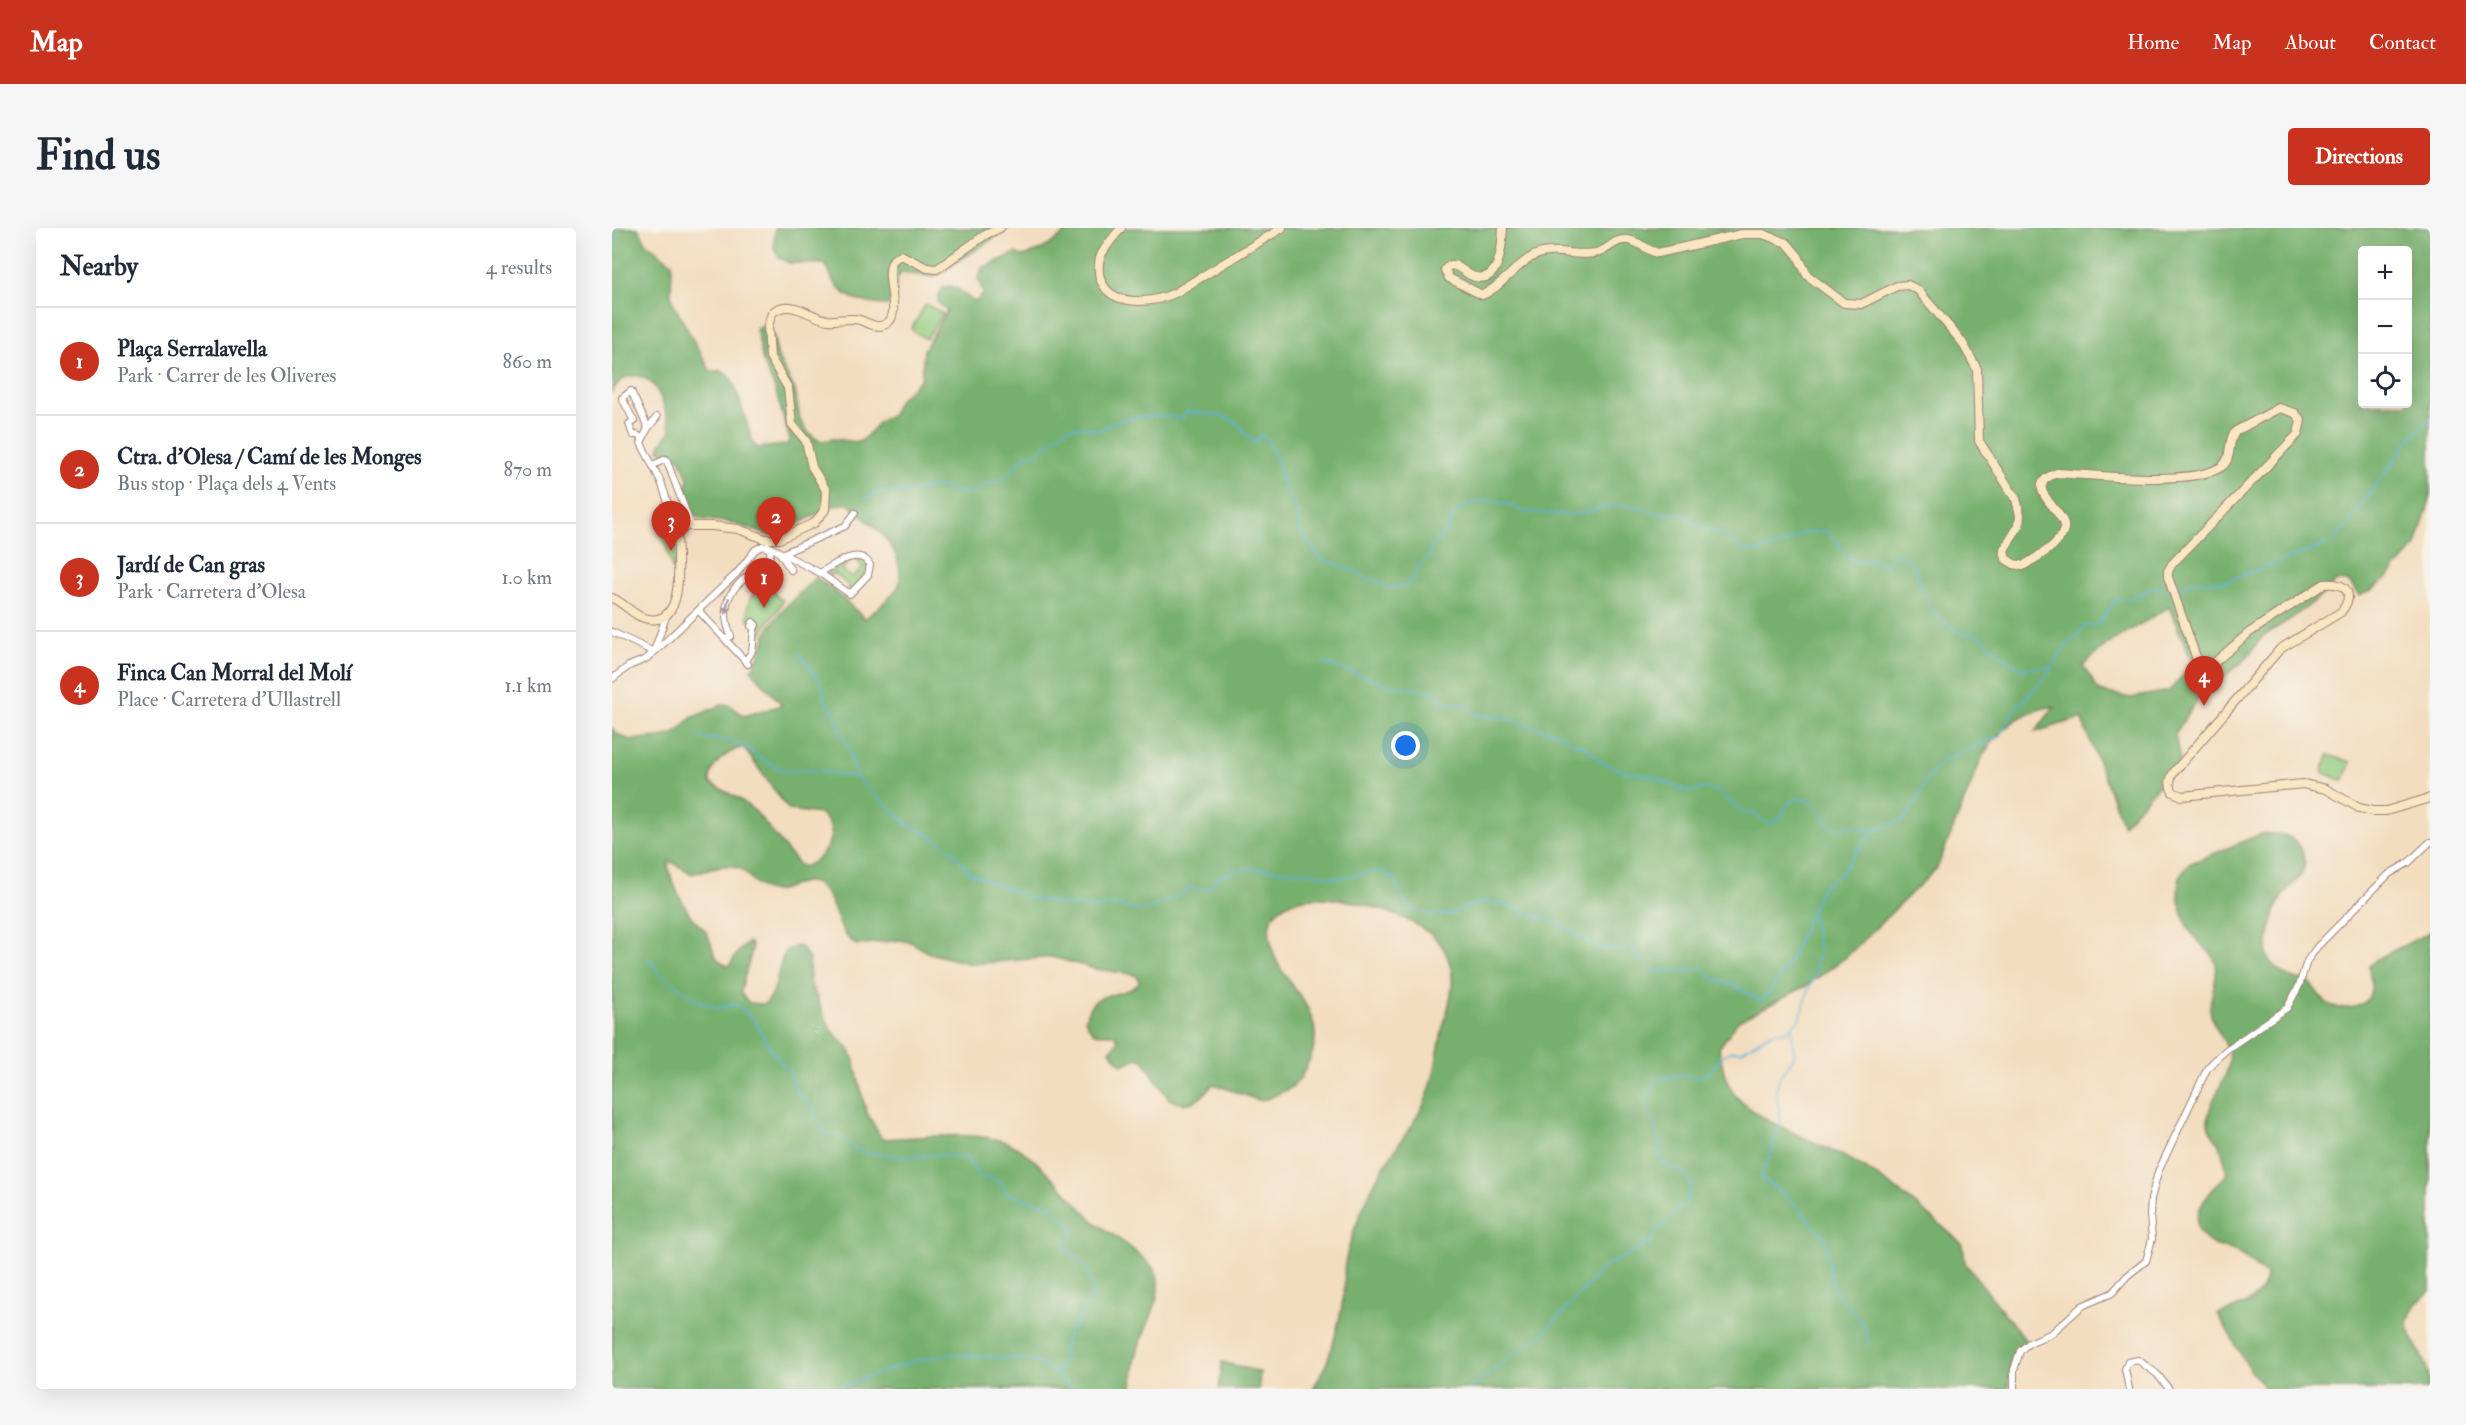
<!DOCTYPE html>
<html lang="en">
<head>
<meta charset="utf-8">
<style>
  body { margin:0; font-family:"IM FELL Double Pica",serif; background:#f6f6f7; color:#1f2937 }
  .controls { position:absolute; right:18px; top:18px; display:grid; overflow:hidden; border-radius:6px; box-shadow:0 6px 24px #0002 }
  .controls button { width:54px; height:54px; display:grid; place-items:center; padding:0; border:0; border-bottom:2px solid #e0e1e3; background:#fff; color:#1f2937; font:30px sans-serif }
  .you { position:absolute; left:794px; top:518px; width:21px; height:21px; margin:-15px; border:4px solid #fff; border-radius:50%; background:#1a73e8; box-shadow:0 0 0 9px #1a73e833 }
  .badge { display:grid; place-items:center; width:39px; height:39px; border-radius:50%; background:#c8321e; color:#fff; font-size:20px; font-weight:700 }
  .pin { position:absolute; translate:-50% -50px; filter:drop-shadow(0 2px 3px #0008) }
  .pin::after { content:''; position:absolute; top:32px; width:21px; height:18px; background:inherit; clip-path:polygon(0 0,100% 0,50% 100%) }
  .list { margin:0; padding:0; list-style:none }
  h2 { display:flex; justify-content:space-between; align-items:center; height:78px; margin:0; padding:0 24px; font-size:26px }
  h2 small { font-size:20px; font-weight:400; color:#747a83 }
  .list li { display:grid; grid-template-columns:39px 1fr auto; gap:18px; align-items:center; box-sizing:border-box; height:108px; padding:0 24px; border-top:2px solid #e0e1e3 }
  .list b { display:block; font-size:22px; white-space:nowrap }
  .list p { margin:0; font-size:20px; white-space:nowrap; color:#747a83 }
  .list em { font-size:20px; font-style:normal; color:#747a83 }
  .icon { flex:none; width:33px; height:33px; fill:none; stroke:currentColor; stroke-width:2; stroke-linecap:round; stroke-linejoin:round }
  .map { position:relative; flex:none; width:1818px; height:1161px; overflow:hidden; border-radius:6px }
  header { display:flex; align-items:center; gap:36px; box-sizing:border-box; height:84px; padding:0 30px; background:#c8321e; color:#fff }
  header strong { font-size:28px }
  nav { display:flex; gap:33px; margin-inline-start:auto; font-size:21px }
  .intro { display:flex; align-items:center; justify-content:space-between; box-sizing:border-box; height:144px; padding:0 36px }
  h1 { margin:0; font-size:42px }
  .button { padding:15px 27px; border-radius:6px; background:#c8321e; color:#fff; font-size:21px; font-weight:700 }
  main { display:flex; gap:36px; padding:0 36px }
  aside { flex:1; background:#fff; border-radius:6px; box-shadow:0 6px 24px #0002 }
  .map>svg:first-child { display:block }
</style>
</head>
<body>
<header>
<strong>Map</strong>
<nav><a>Home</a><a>Map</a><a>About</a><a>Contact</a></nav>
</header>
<div class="intro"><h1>Find us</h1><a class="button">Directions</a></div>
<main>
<aside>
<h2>Nearby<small>4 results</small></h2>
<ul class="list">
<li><span class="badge">1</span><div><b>Plaça Serralavella</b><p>Park · Carrer de les Oliveres</p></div><em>860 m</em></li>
<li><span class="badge">2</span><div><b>Ctra. d'Olesa / Camí de les Monges</b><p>Bus stop · Plaça dels 4 Vents</p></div><em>870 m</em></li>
<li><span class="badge">3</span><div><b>Jardí de Can gras</b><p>Park · Carretera d'Olesa</p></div><em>1.0 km</em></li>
<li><span class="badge">4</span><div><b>Finca Can Morral del Molí</b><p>Place · Carretera d'Ullastrell</p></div><em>1.1 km</em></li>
</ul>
</aside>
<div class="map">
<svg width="1818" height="1161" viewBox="0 0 1818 1161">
  <rect width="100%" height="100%" fill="#f7f3e8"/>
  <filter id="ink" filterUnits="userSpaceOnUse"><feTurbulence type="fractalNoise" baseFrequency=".0167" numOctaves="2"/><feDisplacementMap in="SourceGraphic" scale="12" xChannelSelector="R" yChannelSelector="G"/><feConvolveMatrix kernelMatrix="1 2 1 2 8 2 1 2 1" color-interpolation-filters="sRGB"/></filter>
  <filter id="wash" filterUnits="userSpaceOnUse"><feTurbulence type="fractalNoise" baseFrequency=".008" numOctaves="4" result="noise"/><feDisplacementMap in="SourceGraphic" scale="24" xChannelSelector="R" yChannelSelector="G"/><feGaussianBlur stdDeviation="1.35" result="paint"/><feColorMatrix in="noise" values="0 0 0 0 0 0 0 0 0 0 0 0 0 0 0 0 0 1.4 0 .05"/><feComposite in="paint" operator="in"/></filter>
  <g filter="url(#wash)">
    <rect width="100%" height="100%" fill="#f3ddbf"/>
    <g fill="#94cd80" stroke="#6f7656" stroke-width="1.5">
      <polygon points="314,76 331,86 314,111 299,101"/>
      <polygon points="48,301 55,302 56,305 62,303 63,333 61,343 52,311 47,305"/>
      <polygon points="243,331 251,332 255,338 253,345 238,363 235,361 237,358 222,345 218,348 215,345 240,332 230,341 240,350 251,339"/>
      <path d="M158 354 164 368 171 372C166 386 154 393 149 407L148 396 136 393C134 369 139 367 158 354Z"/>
      <polygon points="1716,527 1739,534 1731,553 1710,544"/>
    </g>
    <g fill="#77b06e" stroke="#60684c" stroke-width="1.5" fill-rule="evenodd">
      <path d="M0 0H26L35 16 60 35 59 66 62 77 98 142 103 144 108 142 118 149 124 161 141 215 145 220 174 217 178 212 163 161 151 134 144 100 149 98 157 101 161 106 166 130 183 162 188 192 195 203 204 211 210 213 222 211 246 214 252 211 268 193 279 188 287 172 309 151 312 122 335 83 326 75V69L331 59C346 54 351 69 363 74L372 66 366 51 370 40 404 25 409 28C428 25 445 13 458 0H1818V271L1804 318 1773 352 1761 361 1747 368 1737 354 1724 353 1712 366 1679 391 1651 408 1633 432 1608 452 1594 444 1600 449 1563 506 1568 533 1511 597 1469 490 1423 504 1443 478C1409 483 1390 499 1371 527L1325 640 1233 730 1194 758 1126 793 1107 820C1110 835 1113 855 1123 867 1147 895 1205 913 1239 932 1280 955 1316 985 1351 1017L1353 1035 1414 1113 1399 1128 1396 1161H701C704 1154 709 1148 712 1141 721 1120 730 1085 732 1062 734 1053 731 1044 733 1035 737 1014 746 990 755 971 767 940 795 908 811 878 823 854 825 824 831 799 836 780 843 760 839 741 837 731 832 719 825 712 799 684 685 646 660 690 657 694 657 703 658 708 660 757 727 780 694 839 692 843 689 850 685 854 678 863 660 868 649 873L601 856C589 872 575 883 556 870L532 833 526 830 510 837 498 823 506 813 503 807C485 802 485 814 473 792 481 757 507 774 527 755L526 749 520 746 483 741 440 729 360 736 317 725 301 715 288 712 245 717C223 705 226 676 209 660 193 643 176 666 158 663 146 661 141 652 133 644 119 632 95 641 80 646L62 635 56 634C57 650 69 673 78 687 82 693 89 698 94 704 102 717 99 733 117 738L127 723 137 714 140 719C138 736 131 749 129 765L137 775 152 776C167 765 164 740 174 722L185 718 190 720 197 731 198 754 214 791 220 803 237 821 242 832 254 883 270 911C307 910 373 900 404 919 417 926 428 938 439 948 456 964 469 983 487 997 500 1007 541 1033 545 1047 551 1072 533 1098 526 1121 522 1134 521 1147 520 1161H0V500L5 506 18 512 54 508 65 504 79 490 112 476 118 477 132 488 170 477 139 442C149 429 150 412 158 399 170 380 188 365 204 349L222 362 253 391C263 382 276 373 284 362 288 357 288 351 288 344 285 311 257 296 235 275L221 278 164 307H156L117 294 88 291 82 286 76 274 74 259 76 251 68 230 47 222 49 215 59 203C54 185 47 146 22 148 11 148 5 155 0 164ZM1750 22H1796V176H1750ZM1557 379 1581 436 1557 463 1518 470 1487 463 1471 438 1495 416ZM131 519 177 582 209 586C231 605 212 630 192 639L186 636 144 584 129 572 98 555C97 536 115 524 131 519Z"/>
      <path d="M163 0H397L323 49 290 45C282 50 284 58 284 67L275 77C258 77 233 71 223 56 218 49 219 42 212 36L178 35 167 30 162 19Z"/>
      <path d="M1649 606C1656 606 1665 605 1672 607 1689 612 1698 632 1689 647 1683 656 1673 662 1668 672 1663 680 1652 720 1656 730 1659 737 1672 748 1680 750 1686 752 1691 750 1697 755 1704 760 1707 770 1715 775 1729 785 1757 781 1759 761 1760 754 1757 745 1757 738L1765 731 1818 704V1063L1804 1076 1795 1094C1801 1120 1818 1133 1818 1161H1654L1638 1142 1606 1086C1627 1079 1652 1073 1654 1047 1645 1040 1635 1030 1624 1024 1618 1020 1609 1020 1602 1017 1565 996 1597 965 1616 945 1613 936 1611 924 1606 915 1603 908 1597 904 1596 895 1595 874 1614 855 1617 835 1620 814 1599 802 1598 781 1598 767 1607 747 1604 736 1602 725 1591 719 1584 711 1572 698 1561 665 1569 647 1570 643 1574 639 1577 636Z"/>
      <polygon points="610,1134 648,1144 647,1161 607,1161"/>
    </g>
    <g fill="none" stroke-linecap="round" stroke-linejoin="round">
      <g stroke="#5cb3d9" stroke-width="1.5">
        <polyline points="0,23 7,0"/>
        <path d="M252 270 268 265 305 263 322 258H330L338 263 361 265 372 257 390 252 416 226 424 225 457 199H472L486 203C492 200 497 196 503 194 520 188 553 185 569 191L575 183C590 186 614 185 626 196 632 202 634 209 642 214L646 213 647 208H652L656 212 666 234 670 253 686 287 689 304 708 330 746 344 756 352 770 355 776 360 793 358 802 350 807 337 816 330 819 319 836 300 838 292 846 283 854 277 870 273 894 275 913 284 959 287 978 284 991 279 1010 277 1026 279 1047 286 1056 285 1073 288 1081 295 1114 309 1131 321 1145 324 1171 316 1193 305 1210 303 1217 305 1240 333 1263 331 1269 336 1275 337 1281 327 1288 326 1302 338 1309 359 1319 381 1335 396 1349 405 1365 406 1398 434 1412 441 1438 439"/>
        <polyline points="1565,363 1578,353 1611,354 1719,315 1736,296 1798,211 1818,191"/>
        <polyline points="187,425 205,449 211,460 212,470 224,487 227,499 236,518 244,547"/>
        <polyline points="712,435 765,452 776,457 821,464 834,476 847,475 854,477 863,486 902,492 906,495 944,504 959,514 973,518 988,533 1010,543 1040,548 1076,564 1093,560 1105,563 1132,585 1143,586 1153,595 1161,595 1170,587 1177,575 1186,571 1196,572 1208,583 1216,596 1220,599 1250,599 1259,603"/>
        <polyline points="88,510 114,512 134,519 150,532 173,543 201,542 244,549 295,596 319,608 342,624 358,645 419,670 457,678 484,680 506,677 522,682 534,682 570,666 579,659 583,662 597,660 607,648 633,640 695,644 725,650 768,643 781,650 791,671 802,683 818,687 839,686 861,676 875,674 892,676 945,695 982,718 1020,724 1042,743 1048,744 1055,741 1070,744 1089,740 1103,752 1120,756 1140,768 1147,772 1152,771 1175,739 1199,684"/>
        <path d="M36 730 47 745 85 772 106 780 120 777 126 778 141 791 161 824 178 845 185 865 199 877 211 904 226 907 244 922 255 925 299 929 323 927 353 929 368 949C383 950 389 951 395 966L439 978 461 1001 459 1012 452 1018C456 1026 460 1025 467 1030 475 1036 479 1056 482 1066L454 1110 446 1147"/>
        <path d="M1180 801 1182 829 1168 849 1164 861 1169 895C1163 905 1164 912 1160 923 1157 934 1150 939 1150 951 1161 957 1188 979 1195 989 1201 997 1203 1002 1211 1007 1218 1024 1215 1046 1223 1062 1234 1083 1257 1090 1256 1117"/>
        <polyline points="119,1161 123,1158 146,1161"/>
        <polyline points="220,1161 303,1133 337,1126 419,1132 440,1142 461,1161"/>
        <polyline points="857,1161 935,1102 991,1040 1039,1014 1043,1005 1071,977 1077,968 1079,953 1071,945 1055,938 1046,925 1048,913 1033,874 1043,855 1050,850 1069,847 1086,849 1096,845 1112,827 1119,823 1130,823 1159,805 1175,803 1188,791 1196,763 1204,745 1206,716 1199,684 1209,660 1227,647 1260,604 1291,592 1299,583 1316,550 1330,533 1388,508 1403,481 1436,447 1450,423 1474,397 1485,397 1488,394 1504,372 1521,370 1542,359 1557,362"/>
      </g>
    </g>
  </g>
  <g filter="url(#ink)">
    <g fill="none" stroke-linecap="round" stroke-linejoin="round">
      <g stroke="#9e7e75" stroke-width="8">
        <g id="street">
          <polyline points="36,200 45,189"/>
          <polyline points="30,210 25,207 21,207 17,196 22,193 10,170 19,163 36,200 29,215 49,254 66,304"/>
          <polyline points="41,237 54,231 79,297"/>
          <path d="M156 318 208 345 238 366 256 347 258 337C248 318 222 336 208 345"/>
          <polyline points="167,324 179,342"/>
          <polyline points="172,325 233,298 243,285"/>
          <polyline points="87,383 136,436"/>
          <polyline points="0,404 42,424"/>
          <path d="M115 411 119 408C94 347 169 343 157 320"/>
          <polyline points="42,423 55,386"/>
          <path d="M133 433C147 419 137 408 144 397L141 394 139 398 142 400"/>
          <polyline points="0,451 17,438 34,431 49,418 125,345 143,322 150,318 157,320"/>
          <polyline points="1402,1161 1402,1142 1408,1123 1417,1115 1440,1105 1470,1078 1500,1065 1515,1048 1534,1033 1540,1011 1538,987 1539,971 1546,944 1596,839 1614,822 1675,780 1687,758 1695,733 1705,719 1777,646 1796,635 1818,614"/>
          <polyline points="1517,1161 1513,1141 1516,1134 1526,1132 1545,1146 1557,1161"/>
        </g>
      </g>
      <g stroke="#9e7e75" stroke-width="10">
        <g id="secondary">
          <path d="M509 0C502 9 492 19 488 30 486 38 486 45 489 53 501 80 541 75 563 65L670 0"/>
          <path d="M891 0C890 16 889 55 863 49 855 47 849 39 841 37L836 38 833 42 837 50 870 67C888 60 901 40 918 30 940 16 963 31 987 24 997 21 1004 10 1016 12 1027 13 1035 23 1046 25L1130 6H1151L1175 15 1186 28 1195 47 1232 75 1249 76 1285 58 1296 57 1306 62 1350 114 1365 141 1367 213 1404 271 1408 287 1407 297 1392 322 1394 331 1402 336 1411 338C1424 329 1448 318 1452 301 1456 283 1405 259 1445 245 1482 247 1580 258 1609 239 1622 230 1614 213 1624 203L1667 180 1683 185 1689 192 1686 206 1560 336 1556 343V349L1584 429C1590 436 1593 437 1602 435L1638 404 1712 356C1735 354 1743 366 1729 384L1668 421 1562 544C1557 552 1557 556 1561 564L1570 568 1691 556 1714 561 1747 580 1761 583H1774L1818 570"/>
          <path d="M0 370C13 375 22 389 36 391 76 398 65 326 65 305L75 298H100L126 301 153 311H167L202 295 213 282 214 262 200 239 194 213 180 196 176 160 158 129 156 98 160 85C178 69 197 89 216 92 226 93 237 89 248 92 256 95 265 101 274 96 292 86 269 47 282 31L289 27 315 40 325 41 373 7 388 0"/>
        </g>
      </g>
      <use href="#street" stroke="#fff" stroke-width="6"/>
      <use href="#secondary" stroke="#f9e7c3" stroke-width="8"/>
    </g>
    <defs><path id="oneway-solid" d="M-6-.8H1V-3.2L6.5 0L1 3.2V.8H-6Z" transform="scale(1.5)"/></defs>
    <use fill="#ae9aa0" href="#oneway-solid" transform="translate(115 378) rotate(102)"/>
  </g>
</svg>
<div class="controls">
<button>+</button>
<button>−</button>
<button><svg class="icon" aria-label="locate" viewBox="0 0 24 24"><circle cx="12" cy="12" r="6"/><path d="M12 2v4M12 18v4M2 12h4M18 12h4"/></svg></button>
</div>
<div class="you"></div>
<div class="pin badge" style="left:152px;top:380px">1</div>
<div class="pin badge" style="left:164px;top:319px">2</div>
<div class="pin badge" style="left:59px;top:323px">3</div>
<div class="pin badge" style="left:1592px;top:478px">4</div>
</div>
</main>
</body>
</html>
